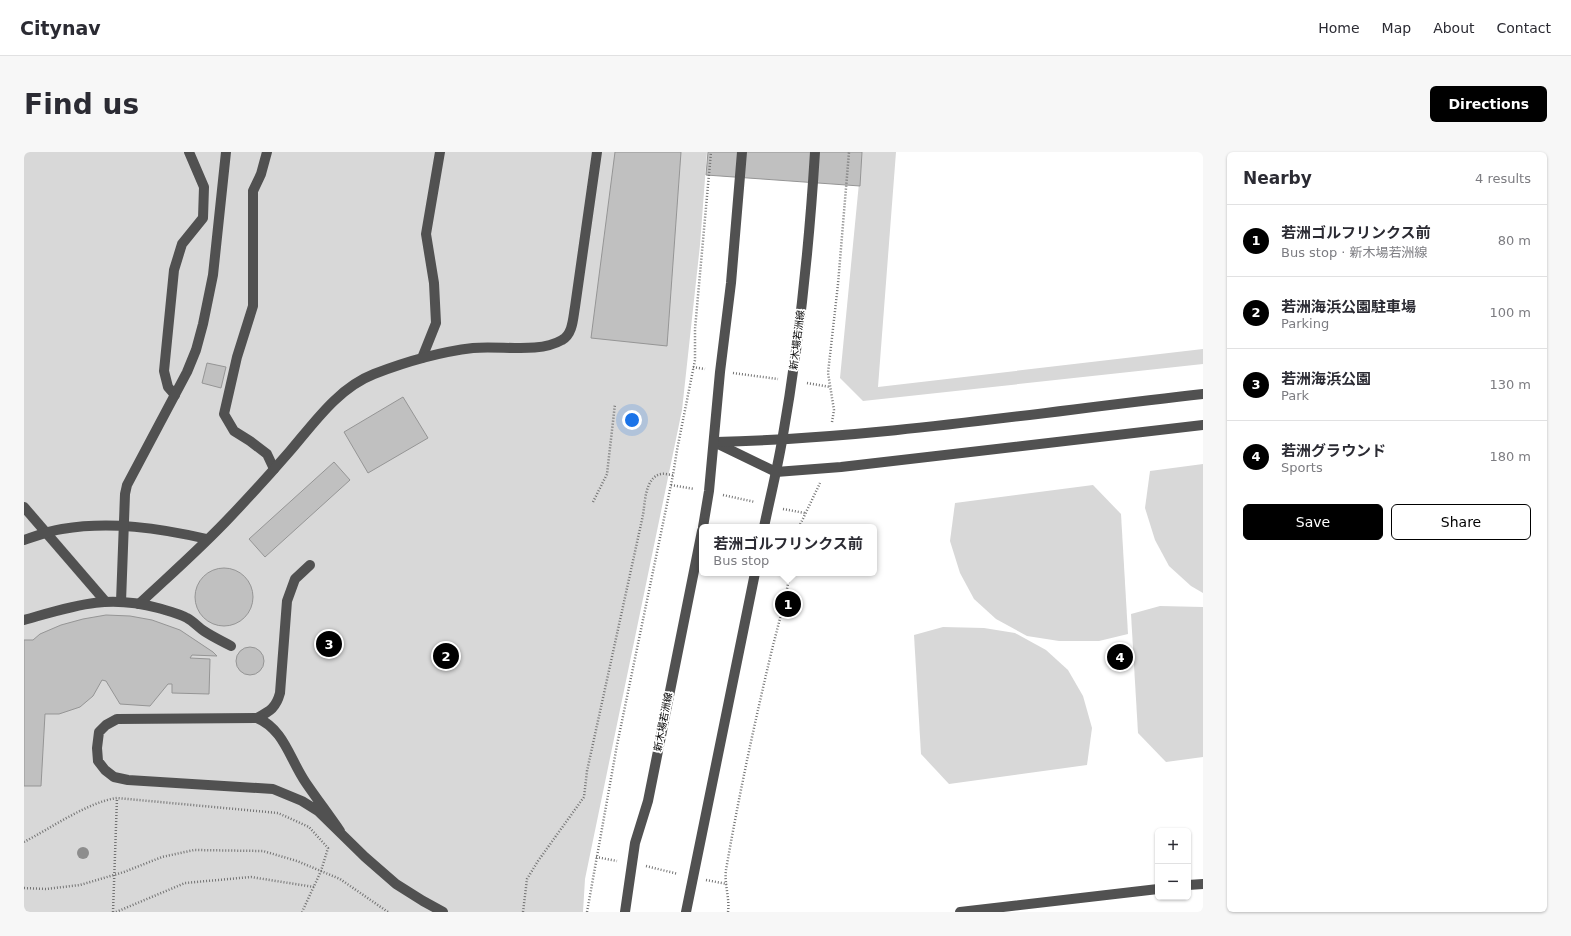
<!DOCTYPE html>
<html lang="en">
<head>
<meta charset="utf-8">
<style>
  body { margin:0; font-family:"DejaVu Sans","Noto Sans JP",sans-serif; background:#f7f7f7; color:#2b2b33 }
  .controls { position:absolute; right:12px; bottom:12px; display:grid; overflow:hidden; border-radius:6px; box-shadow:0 1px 3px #0004 }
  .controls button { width:36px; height:36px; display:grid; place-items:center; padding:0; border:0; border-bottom:1px solid #e1e1e2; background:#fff; color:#2b2b33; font:20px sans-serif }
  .you { position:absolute; left:608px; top:268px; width:14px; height:14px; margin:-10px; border:3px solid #fff; border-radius:50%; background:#1a73e8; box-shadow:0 0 0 6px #1a73e833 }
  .badge { display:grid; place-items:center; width:26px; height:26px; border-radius:50%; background:#000; color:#fff; font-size:13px; font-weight:700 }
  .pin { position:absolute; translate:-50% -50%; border:2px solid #fff; box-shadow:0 1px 4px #0006 }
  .popup { position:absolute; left:675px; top:372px; width:178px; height:52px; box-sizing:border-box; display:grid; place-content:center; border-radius:6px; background:#fff; filter:drop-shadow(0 1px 3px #0005); font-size:13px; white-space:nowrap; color:#7c7c81 }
  .popup b { font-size:15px; color:#2b2b33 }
  .popup::after { content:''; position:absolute; left:50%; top:100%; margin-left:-8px; border:8px solid transparent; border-top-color:#fff }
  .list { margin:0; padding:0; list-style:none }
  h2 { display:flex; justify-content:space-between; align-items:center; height:52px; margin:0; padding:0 16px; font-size:17px }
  h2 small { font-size:13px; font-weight:400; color:#7c7c81 }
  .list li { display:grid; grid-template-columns:26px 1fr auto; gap:12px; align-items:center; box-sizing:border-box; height:72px; padding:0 16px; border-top:1px solid #e1e1e2 }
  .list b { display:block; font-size:15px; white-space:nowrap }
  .list p { margin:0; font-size:13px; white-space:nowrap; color:#7c7c81 }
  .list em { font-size:13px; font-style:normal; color:#7c7c81 }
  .actions { display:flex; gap:8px; padding:12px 16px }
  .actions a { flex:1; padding:9px 0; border:1px solid #000; border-radius:6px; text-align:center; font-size:14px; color:#000 }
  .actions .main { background:#000; color:#fff }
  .map { position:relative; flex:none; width:1179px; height:760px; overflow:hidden; border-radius:6px }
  header { display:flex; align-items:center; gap:24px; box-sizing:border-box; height:56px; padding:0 20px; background:#fff; border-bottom:1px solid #e1e1e2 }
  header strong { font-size:19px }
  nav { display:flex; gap:22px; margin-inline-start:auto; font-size:14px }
  .intro { display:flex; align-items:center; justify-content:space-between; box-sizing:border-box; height:96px; padding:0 24px }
  h1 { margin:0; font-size:28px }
  .button { padding:10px 18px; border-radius:6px; background:#000; color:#fff; font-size:14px; font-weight:700 }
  main { display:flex; gap:24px; padding:0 24px }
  aside { flex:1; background:#fff; border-radius:6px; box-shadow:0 1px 3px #0004 }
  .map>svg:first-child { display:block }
</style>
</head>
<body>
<header>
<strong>Citynav</strong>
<nav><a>Home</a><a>Map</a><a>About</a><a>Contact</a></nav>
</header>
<div class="intro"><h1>Find us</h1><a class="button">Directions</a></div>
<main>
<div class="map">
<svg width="1179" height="760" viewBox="0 0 1179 760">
  <rect width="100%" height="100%" fill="#fff"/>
  <g fill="#d8d8d8">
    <polygon points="0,0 683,0 676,93 658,258 561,727 559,760 0,760"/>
    <polygon points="838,0 872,0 854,235 1179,197 1179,212 839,249 816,226"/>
    <polygon points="1179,312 1179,441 1167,434 1145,414 1131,388 1121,356 1126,319"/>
    <polygon points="1069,333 1097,362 1104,482 1075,489 1035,489 1003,484 972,467 950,447 936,421 926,389 931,351"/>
    <polygon points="1136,454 1179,455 1179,605 1142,610 1114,581 1107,462"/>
    <polygon points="919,475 960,476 991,481 1022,498 1044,518 1059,544 1068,576 1063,613 925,632 897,602 890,483"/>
  </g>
  <g fill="#c0c0c0" stroke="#959595">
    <polygon points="591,0 657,0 643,194 567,186"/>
    <polygon points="684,0 838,0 836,34 682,23"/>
    <polygon points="183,211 202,215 197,236 178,231"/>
    <polygon points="379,245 404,286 344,321 320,280"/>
    <polygon points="310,310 326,328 241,405 225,387"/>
    <circle cx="200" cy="445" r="29"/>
    <polygon points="82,463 106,464 128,468 156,478 189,500 193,504 168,503 166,506 186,507 185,542 148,541 148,532 144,532 126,554 96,552 82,529 78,528 69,544 56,555 35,562 21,562 17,634 0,634 0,488 9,488 16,482 37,473 59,467"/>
    <circle cx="226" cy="509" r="14"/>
  </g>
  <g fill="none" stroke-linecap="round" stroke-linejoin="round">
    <g stroke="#737373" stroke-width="2.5" stroke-dasharray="1 2" stroke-linecap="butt">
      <polyline points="669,215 681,217"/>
      <polyline points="709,221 754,227"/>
      <polyline points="783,231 806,235"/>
      <polyline points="808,270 810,258 804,221 814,132 825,0"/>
      <polyline points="647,333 670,337"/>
      <polyline points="699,343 731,350"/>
      <polyline points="569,350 583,322 591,252"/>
      <polyline points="759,357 781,361"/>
      <polyline points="775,375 796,331"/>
      <path d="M0 690C27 676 64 650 93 646L254 661 285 675 304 696 297 719 278 760"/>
      <polyline points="572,705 593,709"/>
      <polyline points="622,714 654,722"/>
      <polyline points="682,728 703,732"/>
      <polyline points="0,736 22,737 56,733 100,720 138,705 170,698 239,699 273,709 316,727 364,760"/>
      <polyline points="89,760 93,646"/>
      <polyline points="92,760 161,731 227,725 290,735"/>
      <path d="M499 760 503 727 514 709 560 645 563 619 619 363C621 351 621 325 637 322 640 321 645 323 649 323L653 298 671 208V177L687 0"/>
      <polyline points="563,760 593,593 649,323"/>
      <path d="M704 760C706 746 700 732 702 718 714 648 729 578 745 510 752 480 761 451 766 421"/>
    </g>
    <g stroke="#515151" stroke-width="10">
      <polyline points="243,0 237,22 229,39 229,154 213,205 200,262 210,279 226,289 243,302 250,317"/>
      <polyline points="398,206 412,171 410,131 402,82 416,0"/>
      <polyline points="151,243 144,235 140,219 150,118 158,92 179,66 180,35 165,0"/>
      <polyline points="690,290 752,320 817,315 1179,273"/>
      <path d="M692 290C855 286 1017 260 1179 242"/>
      <polyline points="0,355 81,449"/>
      <polyline points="679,375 685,339 696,220 707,131 718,0"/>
      <path d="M740 375C746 346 753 318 758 289 775 193 785 97 791 0"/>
      <path d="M0 388C12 384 25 379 38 377 87 369 135 376 183 387"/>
      <polyline points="97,450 101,342 103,333 163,220 172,198 179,172 189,123 202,0"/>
      <path d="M115 452C146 423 178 395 207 364 227 343 247 321 266 299 290 271 314 236 350 222 381 210 415 200 449 196 476 193 514 202 538 188 549 182 549 166 551 155L573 0"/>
      <path d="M0 468C50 454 82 442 134 456 144 459 154 461 163 466 169 469 174 475 180 479 189 485 198 489 207 494"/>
      <path d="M233 566C246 559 252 556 256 541L263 449 271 427 286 413"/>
      <path d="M316 679C305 663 293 647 282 631 266 608 260 577 233 566L93 567 82 573 75 580 73 596 74 609 81 618 90 625 104 628 249 637 278 649 294 659 341 705 372 732 399 749 419 760"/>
      <polyline points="1164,733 1179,732"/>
      <polyline points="601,760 611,691 624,649 678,379"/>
      <polyline points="662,760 731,421"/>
      <polyline points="936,760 1134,737"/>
    </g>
  </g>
  <circle fill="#8d8d8d" cx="59" cy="701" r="6"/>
  <g text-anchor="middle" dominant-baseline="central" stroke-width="3.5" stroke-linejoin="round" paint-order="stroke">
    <g font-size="10" fill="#000" stroke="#fff">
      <text transform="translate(773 188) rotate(-83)">新木場若洲線</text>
      <text transform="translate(639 570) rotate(-79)">新木場若洲線</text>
    </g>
  </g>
</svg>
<div class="controls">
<button>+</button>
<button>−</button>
</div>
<div class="you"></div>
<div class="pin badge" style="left:764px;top:452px">1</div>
<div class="popup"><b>若洲ゴルフリンクス前</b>Bus stop</div>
<div class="pin badge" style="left:422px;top:504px">2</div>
<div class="pin badge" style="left:305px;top:492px">3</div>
<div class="pin badge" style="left:1096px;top:505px">4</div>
</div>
<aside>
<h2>Nearby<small>4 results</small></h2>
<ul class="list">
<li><span class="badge">1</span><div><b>若洲ゴルフリンクス前</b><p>Bus stop · 新木場若洲線</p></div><em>80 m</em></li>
<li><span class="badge">2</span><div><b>若洲海浜公園駐車場</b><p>Parking</p></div><em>100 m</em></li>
<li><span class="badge">3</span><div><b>若洲海浜公園</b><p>Park</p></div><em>130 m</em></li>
<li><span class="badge">4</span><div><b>若洲グラウンド</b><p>Sports</p></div><em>180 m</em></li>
</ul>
<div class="actions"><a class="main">Save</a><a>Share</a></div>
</aside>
</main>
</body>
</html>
